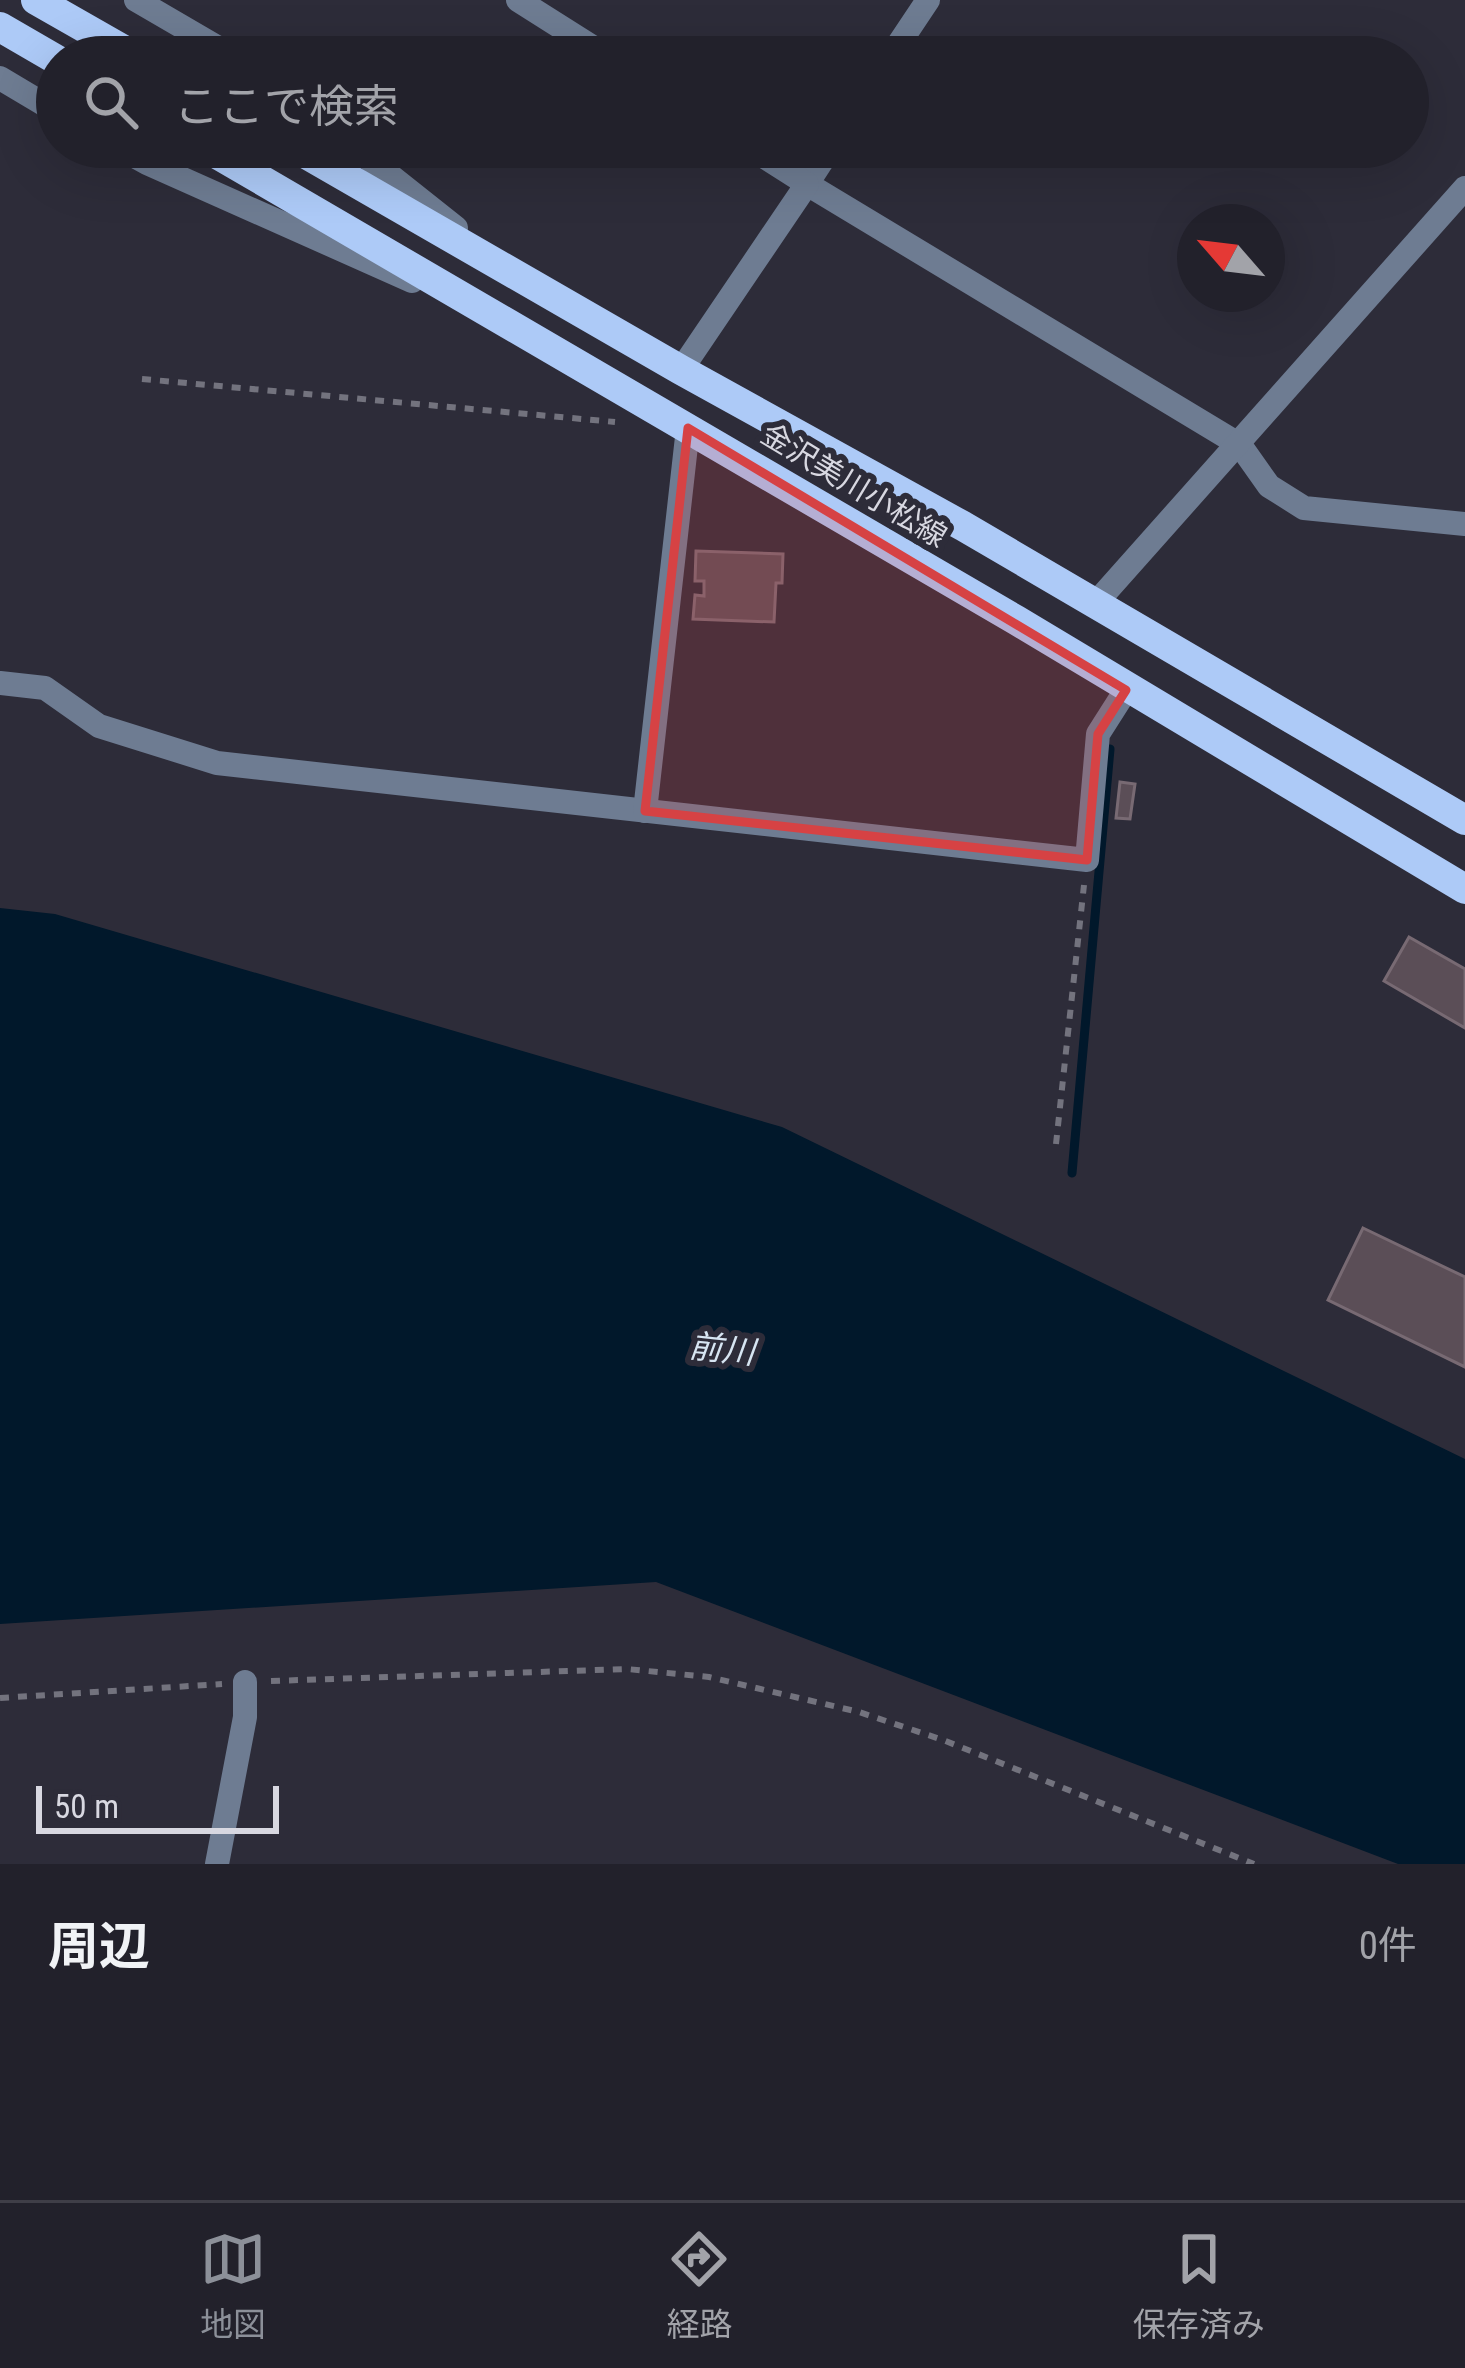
<!DOCTYPE html>
<html lang="ja">
<head>
<meta charset="utf-8">
<style>
  body { margin:0; font-family:"Roboto Condensed","Noto Sans JP",sans-serif; background:#2a2933; color:#f1f3f6 }
  .compass { position:absolute; left:1177px; top:204px; width:108px; height:108px; border-radius:50%; background:#22212b; box-shadow:0 12px 48px #0002; rotate:298deg }
  .scale { position:absolute; left:36px; bottom:30px; width:243px; box-sizing:border-box; padding-left:12px; border:6px solid #d8d8e1; border-top:0; font-size:33px; line-height:42px; white-space:nowrap; color:#d8d8e1; -webkit-text-stroke:9px #2d2c39; paint-order:stroke }
  .list { margin:0; padding:0; list-style:none }
  h2 { display:flex; justify-content:space-between; align-items:center; height:156px; margin:0; padding:0 48px; font-size:51px }
  h2 small { font-size:39px; font-weight:400; color:#a2a3a9 }
  .icon { flex:none; width:66px; height:66px; fill:none; stroke:currentColor; stroke-width:2; stroke-linecap:round; stroke-linejoin:round }
  .map { position:relative; flex:none; width:1465px; height:1864px; overflow:hidden }
  .search { position:absolute; background:#22212b; box-shadow:0 12px 48px #0002; left:36px; right:36px; top:36px; height:132px; display:flex; align-items:center; gap:30px; box-sizing:border-box; padding:0 42px; border-radius:66px; color:#a2a3a9; font-size:45px }
  .sheet { height:336px; background:#22212b }
  nav { display:flex; justify-content:space-around; align-items:center; box-sizing:border-box; height:168px; border-top:3px solid #3f3e47; background:#22212b; font-size:33px; color:#a2a3a9 }
  nav a { display:grid; justify-items:center; gap:6px }
  nav .on { color:#8c9099 }
  .map>svg:first-child { display:block }
</style>
</head>
<body>
<div class="map">
<svg width="1465" height="1864" viewBox="0 0 1465 1864">
  <rect width="100%" height="100%" fill="#2d2c39"/>
  <polygon fill="#01182b" points="0,908 55,914 782,1127 1465,1459 1465,1864 1398,1864 656,1582 0,1624"/>
  <g fill="none" stroke-linecap="round" stroke-linejoin="round">
    <polyline stroke="#01182b" stroke-width="9" points="1072,1173 1110,749"/>
  </g>
  <g fill="#5b4e57" stroke="#786a73" stroke-width="3">
    <polygon points="696,551 783,554 782,583 776,583 774,622 693,619 695,595 704,596 704,581 695,581"/>
    <polygon points="1120,782 1135,784 1130,819 1116,818"/>
    <polygon points="1409,937 1465,969 1465,1028 1384,981"/>
    <polygon points="1363,1228 1465,1277 1465,1367 1328,1300"/>
  </g>
  <g fill="none" stroke-linecap="round" stroke-linejoin="round">
    <g stroke="#73737e" stroke-width="6" stroke-dasharray="9 9" stroke-linecap="butt">
      <polyline points="142,379 615,422"/>
      <polyline points="1056,1144 1084,885"/>
      <polyline points="271,1681 627,1669 709,1677 859,1712 943,1740 1254,1864"/>
      <polyline points="0,1698 222,1684"/>
    </g>
    <g stroke="#6e7c92" stroke-width="24">
      <polyline points="136,0 234,57"/>
      <polyline points="518,0 608,57"/>
      <polyline points="890,57 928,0"/>
      <polyline points="0,78 57,112"/>
      <polyline points="118,147 147,163 412,281"/>
      <polyline points="354,147 456,228"/>
      <polyline points="831,147 807,184 1240,445 1269,486 1304,508 1465,524"/>
      <polyline points="681,370 807,184 749,147"/>
      <polyline points="1095,604 1465,188"/>
      <polyline points="0,683 45,688 99,726 217,763 1087,860 1098,734 1126,690"/>
      <polyline points="645,811 688,428"/>
      <polyline points="217,1864 245,1717 245,1682"/>
    </g>
    <g stroke="#adcaf7" stroke-width="30">
      <polyline points="36,0 136,57"/>
      <polyline points="0,27 57,60"/>
      <polyline points="205,147 1016,620 1465,889"/>
      <polyline points="294,147 681,370 963,526 1465,820"/>
    </g>
  </g>
  <path fill="#d64244" fill-opacity="0.2" stroke="#d64244" stroke-width="9" stroke-linejoin="round" d="M688 428 1126 690 1098 734 1087 860 645 811Z"/>
  <g text-anchor="middle" dominant-baseline="central" stroke-width="12" stroke-linejoin="round" paint-order="stroke">
    <g font-size="30" fill="#d8d8e1" stroke="#2d2c39">
      <text transform="translate(854 485) rotate(31)">金沢美川小松線</text>
    </g>
    <g font-size="33" font-style="italic" fill="#d7e5f2" stroke="#2d2c39">
      <text transform="translate(722 1349) rotate(6)">前川</text>
    </g>
  </g>
</svg>
<svg class="compass" viewBox="-18 -18 36 36"><path d="M0-13l5 13h-10z" fill="#e53935"/><path d="M0 13l5-13h-10z" fill="#a2a3a9"/></svg>
<div class="scale">50 m</div>
<div class="search"><svg class="icon" aria-label="search" viewBox="0 0 24 24"><circle cx="10" cy="10" r="6"/><path d="M15 15l6 6"/></svg>ここで検索</div>
</div>
<section class="sheet">
<h2>周辺<small>0件</small></h2>
<ul class="list">
</ul>
</section>
<nav>
<a class="on"><svg class="icon" aria-label="map" viewBox="0 0 24 24"><path d="M3 6l6-2 6 2 6-2v14l-6 2-6-2-6 2zM9 4v14M15 6v14"/></svg>地図</a>
<a><svg class="icon" aria-label="directions" viewBox="0 0 24 24"><path d="M12 3l9 9-9 9-9-9zM9 14v-3h6M13 9l2 2-2 2"/></svg>経路</a>
<a><svg class="icon" aria-label="saved" viewBox="0 0 24 24"><path d="M7 4h10v16l-5-4-5 4z"/></svg>保存済み</a>
</nav>
</body>
</html>
